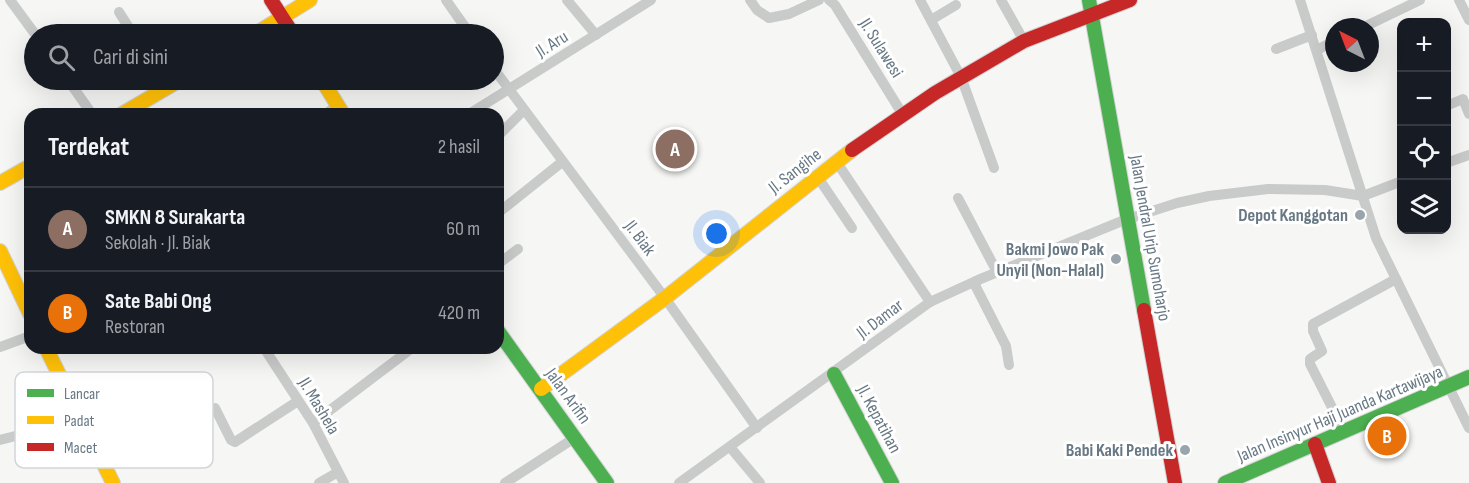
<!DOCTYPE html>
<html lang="id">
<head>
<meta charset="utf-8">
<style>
  body { margin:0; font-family:"Sofia Sans Condensed",sans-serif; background:#242831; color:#f1f3f6 }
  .controls { position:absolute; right:18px; top:18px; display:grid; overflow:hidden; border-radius:12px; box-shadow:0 6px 24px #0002 }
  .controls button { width:54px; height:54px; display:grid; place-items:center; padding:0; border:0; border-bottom:2px solid #363941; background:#171b24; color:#f1f3f6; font:30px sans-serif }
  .compass { position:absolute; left:1325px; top:18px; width:54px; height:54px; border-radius:50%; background:#171b24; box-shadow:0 6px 24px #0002; rotate:318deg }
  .you { position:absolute; left:717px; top:234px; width:21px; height:21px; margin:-15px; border:4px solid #fff; border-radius:50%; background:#1a73e8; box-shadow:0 0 0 9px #1a73e833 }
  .badge { display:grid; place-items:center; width:39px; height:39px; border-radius:50%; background:#99a4ac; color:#fff; font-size:20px; font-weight:700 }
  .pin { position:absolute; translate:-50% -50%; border:3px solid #fff; box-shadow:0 2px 6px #0006 }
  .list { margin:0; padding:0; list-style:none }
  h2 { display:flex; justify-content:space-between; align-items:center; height:78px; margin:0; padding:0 24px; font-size:26px }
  h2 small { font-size:20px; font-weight:400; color:#9ea1a6 }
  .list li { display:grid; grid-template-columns:39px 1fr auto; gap:18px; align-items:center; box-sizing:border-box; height:84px; padding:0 24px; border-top:2px solid #363941 }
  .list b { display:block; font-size:22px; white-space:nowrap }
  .list p { margin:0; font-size:20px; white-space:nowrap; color:#9ea1a6 }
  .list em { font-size:20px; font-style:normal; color:#9ea1a6 }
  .icon { flex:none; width:33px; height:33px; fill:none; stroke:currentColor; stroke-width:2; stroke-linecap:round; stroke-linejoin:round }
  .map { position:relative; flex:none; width:1469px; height:483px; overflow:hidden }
  .search { position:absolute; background:#171b24; box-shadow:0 6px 24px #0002; left:24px; top:24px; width:480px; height:66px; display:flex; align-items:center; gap:15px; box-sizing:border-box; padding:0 21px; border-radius:33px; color:#9ea1a6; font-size:22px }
  .panel { position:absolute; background:#171b24; box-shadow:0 6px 24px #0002; left:24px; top:108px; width:480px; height:246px; border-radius:18px }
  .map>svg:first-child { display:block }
</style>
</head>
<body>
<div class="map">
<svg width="1469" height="483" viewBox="0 0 1469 483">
  <rect width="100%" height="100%" fill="#f6f6f5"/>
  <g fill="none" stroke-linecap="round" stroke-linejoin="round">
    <g stroke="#d2d3d3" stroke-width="16">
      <g id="fast">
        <polyline points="1089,0 1144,310"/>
        <polyline points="498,331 607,483"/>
        <polyline points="834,374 892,483"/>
        <polyline points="1225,483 1469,377"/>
      </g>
    </g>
    <g stroke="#d2d3d3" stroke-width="16">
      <g id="slow">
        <polyline points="255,34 310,0"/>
        <polyline points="322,80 343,114"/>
        <polyline points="122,114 180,80"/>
        <polyline points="0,183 30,166"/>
        <polyline points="0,251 30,314"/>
        <polyline points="46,348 113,483"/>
        <polyline points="541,389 665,298 852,150"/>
      </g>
    </g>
    <g stroke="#d2d3d3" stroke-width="16">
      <g id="jam">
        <polyline points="271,0 293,34"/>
        <polyline points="852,150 935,93 1024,41 1130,0"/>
        <polyline points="1144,310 1175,483"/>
        <polyline points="1315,444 1329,483"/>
      </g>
    </g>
    <g stroke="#c9caca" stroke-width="10">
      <polyline points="10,0 35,34"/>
      <polyline points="446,0 470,34"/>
      <polyline points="567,0 596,35"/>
      <polyline points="750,0 757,10 769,18 789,14 819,0"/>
      <polyline points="829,0 835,5 903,115"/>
      <polyline points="920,0 961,77 994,168"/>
      <polyline points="1001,0 1024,41"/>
      <polyline points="1300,0 1376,238 1469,428"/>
      <polyline points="1459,0 1469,20"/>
      <polyline points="119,12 133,34"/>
      <polyline points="931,20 956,5"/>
      <polyline points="1364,27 1420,0"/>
      <polyline points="1276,49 1312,35"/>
      <polyline points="1317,50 1334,41"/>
      <polyline points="494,69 665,298 757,428"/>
      <polyline points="68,80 92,114"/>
      <polyline points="1446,106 1463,99 1469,114"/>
      <polyline points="326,114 337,105"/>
      <polyline points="469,114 651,0"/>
      <polyline points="498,136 523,111"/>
      <polyline points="836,161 930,302"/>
      <polyline points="1446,163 1469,155"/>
      <polyline points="817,176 852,228"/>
      <polyline points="958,198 997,272"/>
      <polyline points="498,213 562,162"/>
      <polyline points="498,264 518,249"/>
      <polyline points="976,281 976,287 1006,346 1009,365"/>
      <polyline points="0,347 30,336"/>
      <polyline points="264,348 313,423 344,483"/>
      <polyline points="215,408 231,440 235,442 298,401"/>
      <polyline points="313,423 412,348"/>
      <polyline points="1344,431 1310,364 1310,359 1322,351 1313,331 1313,324 1396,279"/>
      <polyline points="0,440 83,419"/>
      <polyline points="730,447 760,483"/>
      <polyline points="319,483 338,472"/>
      <polyline points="505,483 576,437"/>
      <polyline points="679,483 930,302 978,280 1122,221 1177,203 1209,196 1268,189 1325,190 1363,196 1402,181"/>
    </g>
    <use href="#fast" stroke="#4caf50" stroke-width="14"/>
    <use href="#slow" stroke="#ffc107" stroke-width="14"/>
    <use href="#jam" stroke="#c62828" stroke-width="14"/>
  </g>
  <g fill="#99a4ac" stroke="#fff" stroke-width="2">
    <circle cx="1360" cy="215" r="6"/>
    <circle cx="1116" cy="259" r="6"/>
    <circle cx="1185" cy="450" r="6"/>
  </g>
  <g text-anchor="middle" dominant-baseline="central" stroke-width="6" stroke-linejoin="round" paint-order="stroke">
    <g font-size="18" fill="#677884" stroke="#fff">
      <text transform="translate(552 44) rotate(-32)">Jl. Aru</text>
      <text transform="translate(881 48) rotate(58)">Jl. Sulawesi</text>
      <text transform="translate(795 171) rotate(-38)">Jl. Sangihe</text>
      <text transform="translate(640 238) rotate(53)">Jl. Biak</text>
      <text transform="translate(1150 238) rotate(80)">Jalan Jendral Urip Sumoharjo</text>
      <text transform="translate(880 319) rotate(-37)">Jl. Damar</text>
      <text transform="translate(568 396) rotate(54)">Jalan Arifin</text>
      <text transform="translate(319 406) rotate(59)">Jl. Mashela</text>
      <text transform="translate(1340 414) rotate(-23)">Jalan Insinyur Haji Juanda Kartawijaya</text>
      <text transform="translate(879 419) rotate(62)">Jl. Kepatihan</text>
    </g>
    <g font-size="18" font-weight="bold" fill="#677884" stroke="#fff" text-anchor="end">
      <text x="1348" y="215">Depot Kanggotan</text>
      <text x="1104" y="249">Bakmi Jowo Pak<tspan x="1104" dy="21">Unyil (Non-Halal)</tspan></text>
      <text x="1173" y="450">Babi Kaki Pendek</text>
    </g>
  </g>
  <rect x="15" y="372" width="198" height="96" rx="9" fill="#fff" stroke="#d1d6da" stroke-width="1.5"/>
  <rect x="27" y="389" width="27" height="8" fill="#4caf50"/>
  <rect x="27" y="416" width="27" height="8" fill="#ffc107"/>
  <rect x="27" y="443" width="27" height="8" fill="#c62828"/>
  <g font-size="16" fill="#677884">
    <text x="64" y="399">Lancar</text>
    <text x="64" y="426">Padat</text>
    <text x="64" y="453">Macet</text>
  </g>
</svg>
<div class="controls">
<button>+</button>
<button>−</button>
<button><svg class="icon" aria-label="locate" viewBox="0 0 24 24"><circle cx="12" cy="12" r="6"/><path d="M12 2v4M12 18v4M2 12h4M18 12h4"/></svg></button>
<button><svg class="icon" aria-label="layers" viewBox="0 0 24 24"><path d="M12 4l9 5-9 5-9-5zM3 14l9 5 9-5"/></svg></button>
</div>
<svg class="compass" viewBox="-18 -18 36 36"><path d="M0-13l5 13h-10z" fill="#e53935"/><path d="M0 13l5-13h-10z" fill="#9ea1a6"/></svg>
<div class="you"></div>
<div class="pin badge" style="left:675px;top:149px;background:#8d6e63">A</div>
<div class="pin badge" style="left:1387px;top:436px;background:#e8710a">B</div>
<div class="search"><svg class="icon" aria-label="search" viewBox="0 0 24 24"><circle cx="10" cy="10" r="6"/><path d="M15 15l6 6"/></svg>Cari di sini</div>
<section class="panel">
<h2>Terdekat<small>2 hasil</small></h2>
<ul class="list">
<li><span class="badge" style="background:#8d6e63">A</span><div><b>SMKN 8 Surakarta</b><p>Sekolah · Jl. Biak</p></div><em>60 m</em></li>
<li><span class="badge" style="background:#e8710a">B</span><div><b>Sate Babi Ong</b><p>Restoran</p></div><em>420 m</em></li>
</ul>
</section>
</div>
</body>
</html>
